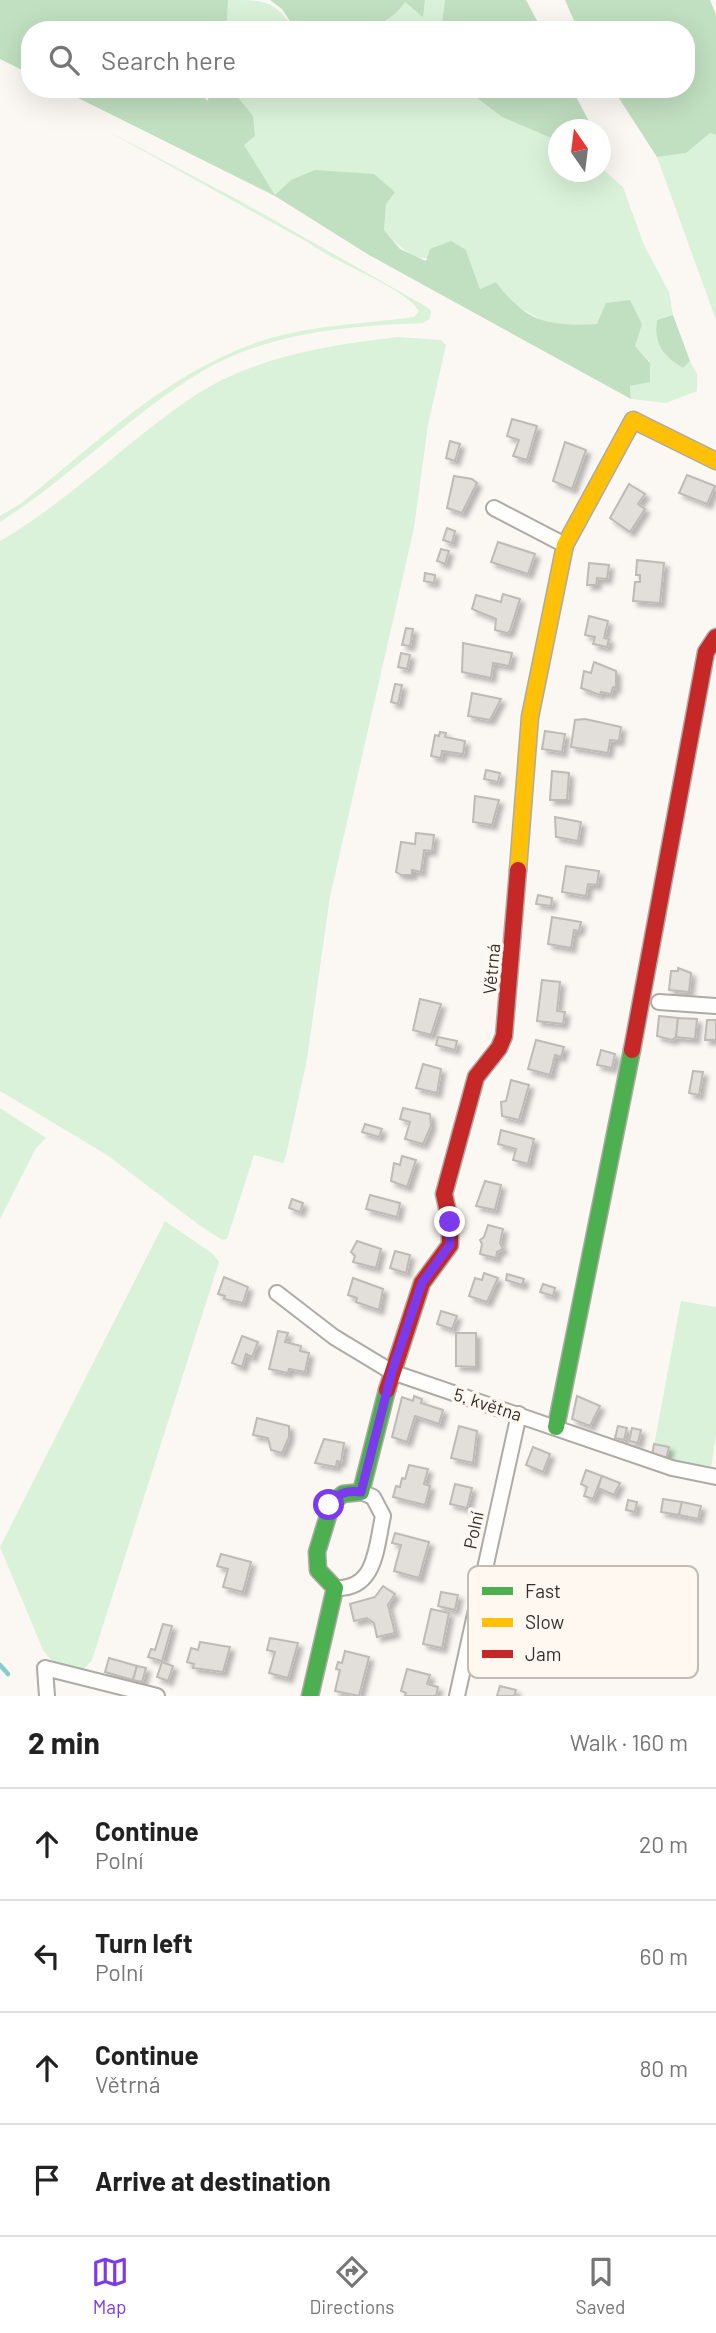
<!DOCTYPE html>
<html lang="en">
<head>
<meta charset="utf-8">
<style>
  body { margin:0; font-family:Barlow,sans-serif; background:#f6f6f6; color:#222 }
  .compass { position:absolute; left:548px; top:119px; width:63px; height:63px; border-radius:50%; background:#fff; box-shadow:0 7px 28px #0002; rotate:346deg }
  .stop { position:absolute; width:21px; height:21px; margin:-16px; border:5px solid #7c3aed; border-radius:50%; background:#fff }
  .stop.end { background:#7c3aed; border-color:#fff; box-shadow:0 2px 7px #0008 }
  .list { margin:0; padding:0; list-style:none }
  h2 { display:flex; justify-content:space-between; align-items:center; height:91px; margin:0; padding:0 28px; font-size:30px }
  h2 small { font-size:23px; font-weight:400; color:#767676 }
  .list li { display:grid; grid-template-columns:46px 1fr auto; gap:21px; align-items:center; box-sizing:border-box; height:112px; padding:0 28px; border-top:2px solid #e0e0e0 }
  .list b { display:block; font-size:26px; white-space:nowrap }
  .list p { margin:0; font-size:23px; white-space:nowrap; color:#767676 }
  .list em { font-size:23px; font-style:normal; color:#767676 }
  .icon { flex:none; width:38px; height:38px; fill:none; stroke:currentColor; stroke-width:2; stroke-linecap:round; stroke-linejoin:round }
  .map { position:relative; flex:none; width:716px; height:1696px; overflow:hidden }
  .search { position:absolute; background:#fff; box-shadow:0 7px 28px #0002; left:21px; right:21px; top:21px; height:77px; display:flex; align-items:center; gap:18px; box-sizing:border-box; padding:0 24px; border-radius:28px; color:#767676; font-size:26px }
  .sheet { height:539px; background:#fff }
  nav { display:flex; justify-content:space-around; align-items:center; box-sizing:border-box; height:98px; border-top:2px solid #e0e0e0; background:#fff; font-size:19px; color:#767676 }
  nav a { display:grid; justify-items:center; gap:4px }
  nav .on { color:#7c3aed }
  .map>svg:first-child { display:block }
</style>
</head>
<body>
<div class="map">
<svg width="716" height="1696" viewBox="0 0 716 1696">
  <defs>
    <filter id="shadow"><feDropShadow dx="4.5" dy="4.5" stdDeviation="2" flood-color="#0004"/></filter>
  </defs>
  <rect width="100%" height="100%" fill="#fbf8f4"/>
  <g fill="#daf2d9">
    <path d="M228 0C266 0 274 0 295 30H281L277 24 257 30H219L227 20Z"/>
    <polygon points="425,0 445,0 441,30 360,30 376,26 405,2 423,16"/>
    <path d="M231 89H465L502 117 558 141V172H600L601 168 623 187 644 245 669 292 673 315 657 320C653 344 664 357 683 368L690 361 697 374V391L666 403 631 399 630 386 650 381V362L635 346 598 324 558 325 544 321 513 304 496 282 480 289 466 250C423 262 415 265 384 230L386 204 291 180 275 196 244 145Z"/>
    <path d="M102 128 242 202 427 307 431 311 430 319 423 323C348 326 268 332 201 372 129 415 71 477 0 522V516L20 504C96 444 167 372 261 341 311 325 362 324 414 317L419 311C404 287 337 264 309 243Z"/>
    <polygon points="710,133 716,135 716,320 657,157 685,153"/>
    <path d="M398 337 441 340 446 345 428 425 414 528 330 897 307 1059 286 1156 283 1163 254 1155 227 1239 222 1240 199 1225 107 1155 0 1091V541C69 501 125 443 191 398 251 357 328 345 398 337Z"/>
    <polygon points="0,1108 46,1138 36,1148 0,1219"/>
    <polygon points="165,1221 213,1254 219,1262 92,1660 84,1669 52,1661 43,1650 0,1547"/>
    <polygon points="681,1301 716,1307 716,1435 711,1468 652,1456"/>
  </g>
  <g fill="#c1dfc1">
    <polygon points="0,0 228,0 227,20 219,30 30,30 30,74 0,59"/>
    <path d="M270 0H425L423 17 405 2C379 39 336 30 296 30L282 9Z"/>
    <polygon points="445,0 526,0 542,30 441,30"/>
    <polygon points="565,0 710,0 716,15 716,135 710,133 686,153 657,157 613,89 686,89 686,30 578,30"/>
    <path d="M60 89H194L208 101 209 89H231L253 116 255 136 244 145 275 195 291 180 315 170 374 174 395 192 386 204 384 230 400 249 426 261 430 249 451 241 466 250 480 289 496 282C527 323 548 326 597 324L606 303 630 300 642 324 635 346 650 363V382L630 386 631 399 369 255 275 196Z"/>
    <polygon points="465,89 572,89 593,129 558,130 558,141 502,117"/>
    <path d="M673 315 690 361 683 368C664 357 653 344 657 320Z"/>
  </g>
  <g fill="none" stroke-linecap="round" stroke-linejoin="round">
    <polyline stroke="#86cdcc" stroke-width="4.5" points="0,1665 8,1674"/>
  </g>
  <g fill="#e2ded9" stroke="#bebab6" stroke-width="2" filter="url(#shadow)">
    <polygon points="512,419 537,426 527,460 513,456 519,440 507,436"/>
    <polygon points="450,441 460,444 455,461 446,458"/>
    <polygon points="565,442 586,450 572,489 553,481"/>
    <polygon points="687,475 715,486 707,504 679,493"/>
    <polygon points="454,476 472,479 477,483 462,513 447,508"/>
    <polygon points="629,484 645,494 638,504 645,509 630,532 610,518"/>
    <polygon points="447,528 455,531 452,543 443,540"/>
    <polygon points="498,542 535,554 528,574 491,562"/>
    <polygon points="441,549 449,551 445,564 437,561"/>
    <polygon points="637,560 664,563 660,603 633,601 635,582 640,582 640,575 636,575"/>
    <polygon points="589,563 609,565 607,579 597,578 596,585 587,585"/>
    <polygon points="425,573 435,575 434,583 424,581"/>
    <polygon points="503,594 520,599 510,631 507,633 495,630 496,619 472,609 476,595 501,602"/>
    <polygon points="589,616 608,621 604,638 609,639 607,647 593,644 595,637 585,635"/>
    <polygon points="406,628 413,629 410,646 402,645"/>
    <polygon points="463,643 512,653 509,666 493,663 491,678 462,672"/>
    <polygon points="401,653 410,655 407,669 398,667"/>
    <polygon points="594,662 616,671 616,688 613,687 611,694 601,692 600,695 581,688 584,671 591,673"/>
    <polygon points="395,684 402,685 398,704 391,702"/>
    <polygon points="472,693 501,699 490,720 468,716"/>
    <polygon points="585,719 621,727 619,741 610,740 608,753 571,747 575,720"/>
    <polygon points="545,731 565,734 562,752 542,749"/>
    <polygon points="440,732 446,733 445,737 465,741 463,754 442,751 441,758 431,756 435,735 439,736"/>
    <polygon points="486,770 500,773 498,782 484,779"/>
    <polygon points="552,771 569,773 567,800 550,800"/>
    <polygon points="475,796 499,800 492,825 473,822"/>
    <polygon points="555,817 581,822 578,841 556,837"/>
    <polygon points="416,833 434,835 432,851 424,850 421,872 412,870 412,875 401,875 396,872 401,842 415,844"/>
    <polygon points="566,866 599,871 597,885 588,884 586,896 562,892"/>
    <polygon points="538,895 552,898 551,906 536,904"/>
    <polygon points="552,917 581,922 579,931 574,930 571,948 548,944"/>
    <polygon points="678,968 691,973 689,992 669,990 671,971 678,971"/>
    <polygon points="542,980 560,982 557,1011 565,1012 563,1024 537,1021"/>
    <polygon points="420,999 441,1004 431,1035 413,1030"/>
    <polygon points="659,1016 678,1018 676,1037 672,1040 657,1036"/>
    <polygon points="678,1018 697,1019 695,1039 676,1037"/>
    <polygon points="707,1020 716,1020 716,1040 705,1040"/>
    <polygon points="438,1037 457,1041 455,1050 436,1045"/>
    <polygon points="536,1040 564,1047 561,1057 555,1055 550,1075 528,1069"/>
    <polygon points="601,1050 615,1054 612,1068 597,1065"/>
    <polygon points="423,1064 441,1069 437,1093 416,1088"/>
    <polygon points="693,1071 703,1072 699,1095 689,1093"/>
    <polygon points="511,1080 529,1085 519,1120 502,1116 501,1102 506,1101"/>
    <polygon points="403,1108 430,1114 431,1126 423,1144 405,1139 410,1122 400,1119"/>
    <polygon points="365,1124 382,1129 379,1137 362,1132"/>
    <polygon points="501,1130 534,1139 528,1164 513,1160 516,1149 498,1144"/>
    <polygon points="402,1156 416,1160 407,1187 391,1181 394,1163 400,1165"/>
    <polygon points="485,1181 501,1185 495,1210 476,1206"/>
    <polygon points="370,1195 400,1203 397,1217 366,1209"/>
    <polygon points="292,1199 303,1203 300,1212 289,1208"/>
    <polygon points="488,1225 503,1229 500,1243 503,1249 497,1252 496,1258 480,1254 482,1244 480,1240 484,1237"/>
    <polygon points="357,1241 381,1249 376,1268 353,1262 355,1256 351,1252"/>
    <polygon points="395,1251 410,1255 406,1273 390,1268"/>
    <polygon points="484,1273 498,1278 487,1302 469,1296 475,1278 482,1280"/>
    <polygon points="507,1274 524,1279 522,1285 506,1280"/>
    <polygon points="224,1277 248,1287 243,1303 224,1299 225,1296 218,1294"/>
    <polygon points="353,1278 383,1289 379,1310 356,1302 357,1298 348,1295"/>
    <polygon points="543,1284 555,1288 553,1296 540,1292"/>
    <polygon points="441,1311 457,1316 452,1329 437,1324"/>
    <polygon points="278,1331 288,1333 285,1342 301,1346 300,1351 309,1353 305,1372 289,1369 288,1373 269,1369"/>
    <polygon points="456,1333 476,1333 476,1367 456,1366"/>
    <polygon points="242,1336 258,1342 252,1357 246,1354 242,1367 232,1363"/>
    <polygon points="414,1396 422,1399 421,1403 443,1410 439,1424 415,1416 407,1442 392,1437 402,1397 413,1401"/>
    <polygon points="577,1396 600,1406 590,1426 572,1419"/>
    <polygon points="257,1418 289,1426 289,1437 282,1453 271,1450 268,1438 253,1435"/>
    <polygon points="459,1426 477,1431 473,1463 451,1458"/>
    <polygon points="618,1426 627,1428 624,1440 615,1438"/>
    <polygon points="632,1428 641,1430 638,1443 629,1441"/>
    <polygon points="324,1439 344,1443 341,1462 337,1461 336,1467 315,1463"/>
    <polygon points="654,1444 669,1447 666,1459 652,1456"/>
    <polygon points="533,1447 550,1454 543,1472 526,1465"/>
    <polygon points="409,1465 428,1469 424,1484 430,1486 425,1505 393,1497 396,1486 400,1487 402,1478 405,1479"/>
    <polygon points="586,1470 602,1476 593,1499 584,1496 587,1487 581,1484"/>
    <polygon points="602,1476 620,1483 614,1495 598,1488"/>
    <polygon points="455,1484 472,1488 467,1508 450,1504"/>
    <polygon points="663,1499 682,1502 679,1515 661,1512"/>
    <polygon points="628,1500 637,1502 635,1512 626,1510"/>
    <polygon points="682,1502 701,1506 698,1519 679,1515"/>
    <polygon points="395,1533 429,1542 419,1578 394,1571 401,1545 392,1543"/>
    <polygon points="221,1554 251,1562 243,1592 223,1587 228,1569 217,1566"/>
    <polygon points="383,1586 395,1594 388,1605 395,1633 377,1637 374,1623 367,1618 354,1621 350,1604 375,1597"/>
    <polygon points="441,1592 458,1595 455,1610 438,1606"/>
    <polygon points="431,1609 449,1613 442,1648 423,1644"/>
    <polygon points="163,1624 172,1626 162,1661 148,1657 151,1649 155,1650"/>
    <polygon points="270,1638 298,1643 288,1678 269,1673 275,1652 267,1650"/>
    <polygon points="200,1642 230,1647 223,1672 193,1668 194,1664 187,1662 191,1648 198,1650"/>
    <polygon points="345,1651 369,1657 359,1696 335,1691 340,1670 336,1669 338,1662 342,1663"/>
    <polygon points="109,1658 137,1666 133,1680 105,1672"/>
    <polygon points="162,1662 173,1666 168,1681 157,1677"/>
    <polygon points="137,1666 146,1668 142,1682 133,1680"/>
    <polygon points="407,1669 430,1675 427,1684 438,1687 436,1696 405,1696 406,1693 401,1691"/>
    <polygon points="500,1686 516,1690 514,1696 497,1696"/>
  </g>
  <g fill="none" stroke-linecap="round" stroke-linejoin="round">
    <g stroke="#aeaaa5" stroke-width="18">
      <g id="street">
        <polyline points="494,508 565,545"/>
        <polyline points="659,1002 716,1006"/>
        <polyline points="277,1293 334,1337 392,1372 672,1468 716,1477"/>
        <path d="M335 1588C376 1590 376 1548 383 1516L373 1497 361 1492"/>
        <polyline points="47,1696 45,1668 157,1696"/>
        <polyline points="457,1696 519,1414"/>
      </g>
    </g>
    <g stroke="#aeaaa5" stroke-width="19">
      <g id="fast">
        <polyline points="556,1427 632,1050"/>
        <polyline points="310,1696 335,1588 318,1570 317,1552 332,1503 343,1494 361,1492 387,1390"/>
      </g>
    </g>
    <g stroke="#aeaaa5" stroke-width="19">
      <polyline id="slow" points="518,870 530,717 565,545 633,420 716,461"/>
    </g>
    <g stroke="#aeaaa5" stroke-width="19">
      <g id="jam">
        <polyline points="632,1050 706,652 716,637"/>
        <polyline points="387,1390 422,1283 450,1245 450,1221 444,1194 476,1077 499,1048 504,1036 518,870"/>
      </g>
    </g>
    <use href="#street" stroke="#fefefd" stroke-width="14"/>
    <use href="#fast" stroke="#4caf50" stroke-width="16"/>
    <use href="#slow" stroke="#ffc107" stroke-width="16"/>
    <use href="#jam" stroke="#c62828" stroke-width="16"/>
  </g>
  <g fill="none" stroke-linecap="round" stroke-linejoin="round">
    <path stroke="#7c3aed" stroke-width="9" d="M329 1505C338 1493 347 1490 361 1492L392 1372 422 1283 450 1245V1222"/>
  </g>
  <g text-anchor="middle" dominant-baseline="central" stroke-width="7" stroke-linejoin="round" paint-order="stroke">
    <g font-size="18" fill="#352f29" stroke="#fef8f1">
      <text transform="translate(491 969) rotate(-85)">Větrná</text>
      <text transform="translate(488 1404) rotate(18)">5. května</text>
      <text transform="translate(473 1530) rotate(-78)">Polní</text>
    </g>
  </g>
  <rect x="468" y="1566" width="230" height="112" rx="10" fill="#fef8f1" stroke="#c2bcb5" stroke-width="2"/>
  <rect x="482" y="1587" width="31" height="8" fill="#4caf50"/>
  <rect x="482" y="1618" width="31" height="9" fill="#ffc107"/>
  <rect x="482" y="1650" width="31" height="8" fill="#c62828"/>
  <g font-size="19" fill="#352f29">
    <text x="525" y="1598">Fast</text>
    <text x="525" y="1629">Slow</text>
    <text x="525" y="1661">Jam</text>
  </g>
</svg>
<svg class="compass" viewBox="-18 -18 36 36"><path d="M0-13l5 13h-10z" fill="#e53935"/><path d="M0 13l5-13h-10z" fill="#767676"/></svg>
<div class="stop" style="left:329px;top:1505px"></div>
<div class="stop end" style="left:450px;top:1222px"></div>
<div class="search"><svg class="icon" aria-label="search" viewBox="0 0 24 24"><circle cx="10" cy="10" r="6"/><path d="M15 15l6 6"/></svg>Search here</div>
</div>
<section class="sheet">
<h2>2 min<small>Walk · 160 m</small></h2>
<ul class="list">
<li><svg class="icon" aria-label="ahead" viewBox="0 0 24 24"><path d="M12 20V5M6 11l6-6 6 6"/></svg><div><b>Continue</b><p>Polní</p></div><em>20 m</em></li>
<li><svg class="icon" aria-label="left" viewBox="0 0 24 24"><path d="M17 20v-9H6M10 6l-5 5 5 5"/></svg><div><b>Turn left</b><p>Polní</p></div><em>60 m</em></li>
<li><svg class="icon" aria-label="ahead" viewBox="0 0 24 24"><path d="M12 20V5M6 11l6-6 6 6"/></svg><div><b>Continue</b><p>Větrná</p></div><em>80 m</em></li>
<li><svg class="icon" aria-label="arrive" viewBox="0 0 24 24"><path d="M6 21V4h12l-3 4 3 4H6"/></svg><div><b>Arrive at destination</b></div></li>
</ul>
</section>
<nav>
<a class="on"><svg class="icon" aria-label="map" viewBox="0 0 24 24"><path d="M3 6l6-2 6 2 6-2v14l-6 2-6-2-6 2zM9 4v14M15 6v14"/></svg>Map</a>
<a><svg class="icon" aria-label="directions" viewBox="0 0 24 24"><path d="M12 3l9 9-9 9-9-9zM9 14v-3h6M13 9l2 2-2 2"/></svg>Directions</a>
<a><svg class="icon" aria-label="saved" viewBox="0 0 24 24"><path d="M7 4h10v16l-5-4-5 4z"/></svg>Saved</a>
</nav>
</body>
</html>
